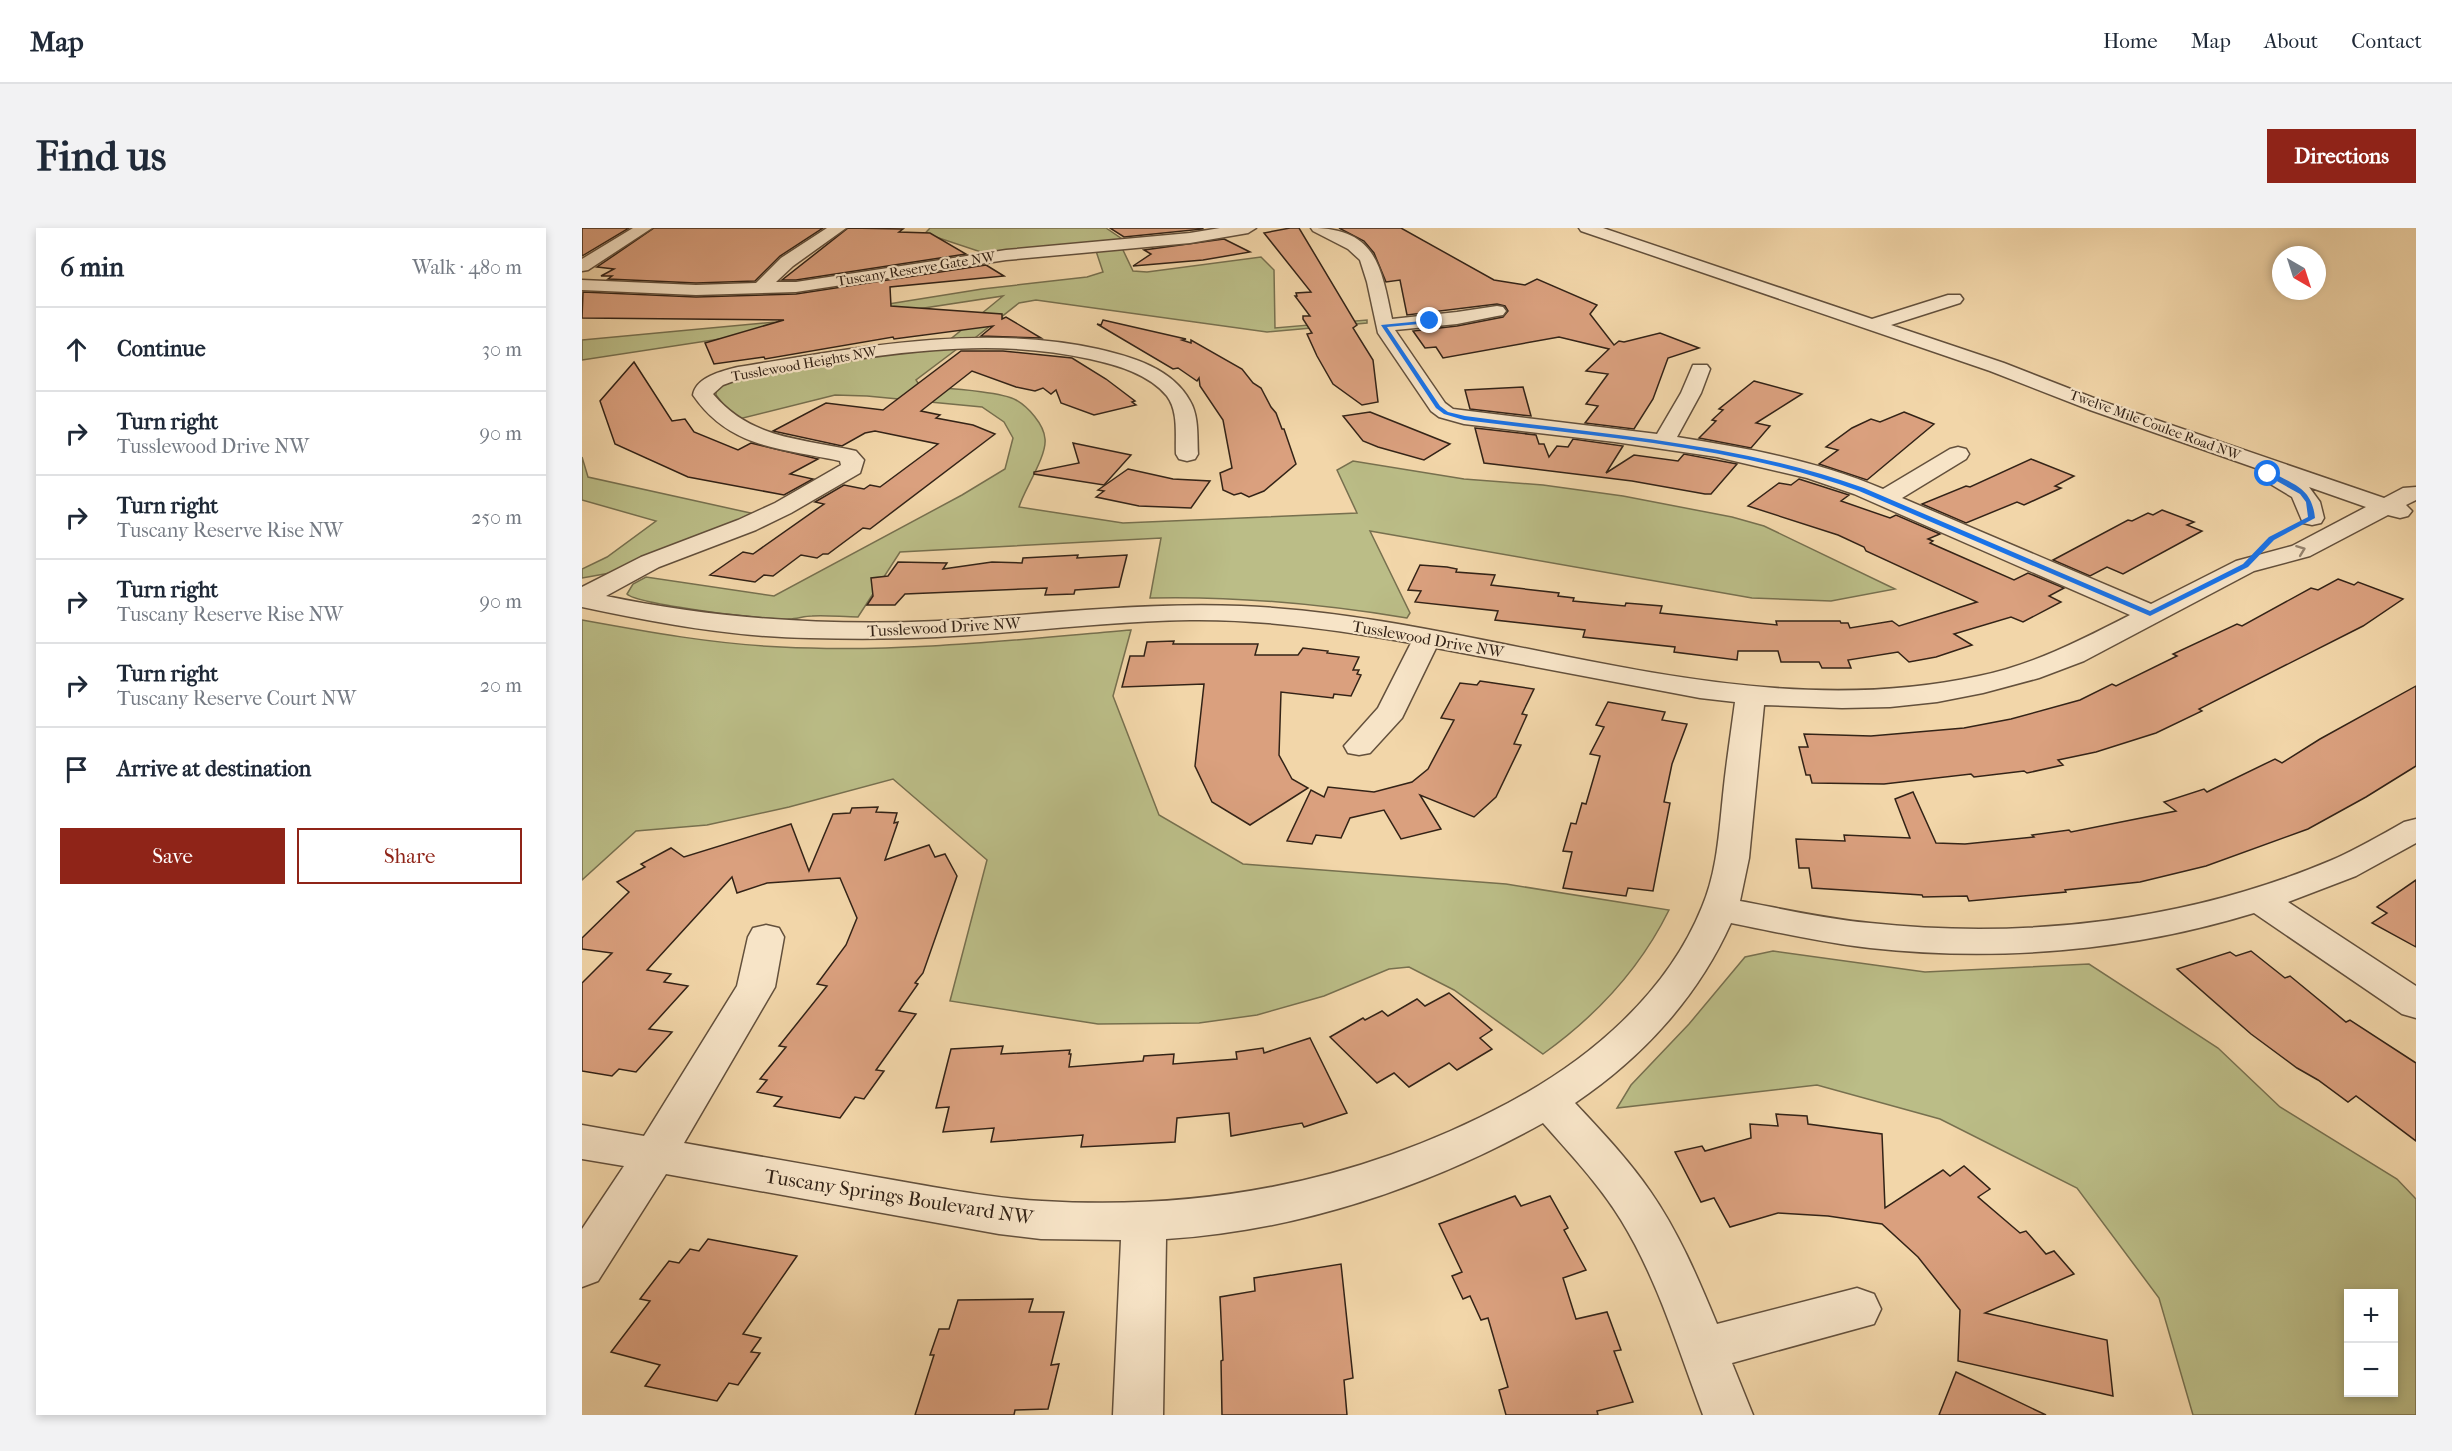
<!DOCTYPE html>
<html lang="en">
<head>
<meta charset="utf-8">
<style>
  body { margin:0; font-family:"IM FELL French Canon",serif; background:#f2f2f3; color:#1f2937 }
  .controls { position:absolute; right:18px; bottom:18px; display:grid; overflow:hidden; border-radius:0px; box-shadow:0 3px 9px #0003 }
  .controls button { width:54px; height:54px; display:grid; place-items:center; padding:0; border:0; border-bottom:2px solid #e0e1e3; background:#fff; color:#1f2937; font:30px sans-serif }
  .compass { position:absolute; left:1690px; top:18px; width:54px; height:54px; border-radius:50%; background:#fff; box-shadow:0 3px 9px #0003; rotate:141deg }
  .stop { position:absolute; width:18px; height:18px; margin:-14px; border:4px solid #1a73e8; border-radius:50%; background:#fff }
  .stop.end { background:#1a73e8; border-color:#fff; box-shadow:0 2px 6px #0008 }
  .list { margin:0; padding:0; list-style:none }
  h2 { display:flex; justify-content:space-between; align-items:center; height:78px; margin:0; padding:0 24px; font-size:26px }
  h2 small { font-size:20px; font-weight:400; color:#747a83 }
  .list li { display:grid; grid-template-columns:39px 1fr auto; gap:18px; align-items:center; box-sizing:border-box; height:84px; padding:0 24px; border-top:2px solid #e0e1e3 }
  .list b { display:block; font-size:22px; white-space:nowrap }
  .list p { margin:0; font-size:20px; white-space:nowrap; color:#747a83 }
  .list em { font-size:20px; font-style:normal; color:#747a83 }
  .actions { display:flex; gap:12px; padding:18px 24px }
  .actions a { flex:1; padding:14px 0; border:2px solid #8f2418; border-radius:0px; text-align:center; font-size:21px; color:#8f2418 }
  .actions .main { background:#8f2418; color:#fff }
  .icon { flex:none; width:33px; height:33px; fill:none; stroke:currentColor; stroke-width:2; stroke-linecap:round; stroke-linejoin:round }
  .map { position:relative; flex:none; width:1834px; height:1187px; overflow:hidden; border-radius:0px }
  header { display:flex; align-items:center; gap:36px; box-sizing:border-box; height:84px; padding:0 30px; background:#fff; border-bottom:2px solid #e0e1e3 }
  header strong { font-size:28px }
  nav { display:flex; gap:33px; margin-inline-start:auto; font-size:21px }
  .intro { display:flex; align-items:center; justify-content:space-between; box-sizing:border-box; height:144px; padding:0 36px }
  h1 { margin:0; font-size:42px }
  .button { padding:15px 27px; border-radius:0px; background:#8f2418; color:#fff; font-size:21px; font-weight:700 }
  main { display:flex; gap:36px; padding:0 36px }
  aside { flex:1; background:#fff; border-radius:0px; box-shadow:0 3px 9px #0003 }
  .map>svg:first-child { display:block }
</style>
</head>
<body>
<header>
<strong>Map</strong>
<nav><a>Home</a><a>Map</a><a>About</a><a>Contact</a></nav>
</header>
<div class="intro"><h1>Find us</h1><a class="button">Directions</a></div>
<main>
<aside>
<h2>6 min<small>Walk · 480 m</small></h2>
<ul class="list">
<li><svg class="icon" aria-label="ahead" viewBox="0 0 24 24"><path d="M12 20V5M6 11l6-6 6 6"/></svg><div><b>Continue</b></div><em>30 m</em></li>
<li><svg class="icon" aria-label="right" viewBox="0 0 24 24"><path d="M7 20v-9h11M14 6l5 5-5 5"/></svg><div><b>Turn right</b><p>Tusslewood Drive NW</p></div><em>90 m</em></li>
<li><svg class="icon" aria-label="right" viewBox="0 0 24 24"><path d="M7 20v-9h11M14 6l5 5-5 5"/></svg><div><b>Turn right</b><p>Tuscany Reserve Rise NW</p></div><em>250 m</em></li>
<li><svg class="icon" aria-label="right" viewBox="0 0 24 24"><path d="M7 20v-9h11M14 6l5 5-5 5"/></svg><div><b>Turn right</b><p>Tuscany Reserve Rise NW</p></div><em>90 m</em></li>
<li><svg class="icon" aria-label="right" viewBox="0 0 24 24"><path d="M7 20v-9h11M14 6l5 5-5 5"/></svg><div><b>Turn right</b><p>Tuscany Reserve Court NW</p></div><em>20 m</em></li>
<li><svg class="icon" aria-label="arrive" viewBox="0 0 24 24"><path d="M6 21V4h12l-3 4 3 4H6"/></svg><div><b>Arrive at destination</b></div></li>
</ul>
<div class="actions"><a class="main">Save</a><a>Share</a></div>
</aside>
<div class="map">
<svg width="1834" height="1187" viewBox="0 0 1834 1187">
  <rect width="100%" height="100%" fill="#f2d6a9"/>
  <filter id="stains"><feTurbulence type="fractalNoise" baseFrequency=".00333" numOctaves="4"/><feColorMatrix values="0 0 0 0 .2 0 0 0 0 .09 0 0 0 0 .02 0 0 0 .5 -.17"/></filter>
  <radialGradient id="worn" r=".72"><stop offset=".6" stop-color="#630" stop-opacity="0"/><stop offset="1" stop-color="#630" stop-opacity=".3"/></radialGradient>
  <g fill="#bbbd87" stroke="#77704f" stroke-width="1.5" fill-rule="evenodd">
    <polygon points="348,0 524,0 543,13 405,26 354,9 337,12"/>
    <polygon points="540,20 551,43 565,44 679,29 692,42 693,100 785,92 785,95 685,104 454,72 437,75 389,113 365,114 421,68 0,132 0,112 194,94 400,61 505,49 521,44 514,23"/>
    <path d="M379 118 334 152 338 158C358 160 419 163 434 172 446 179 462 196 463 211 465 228 442 262 437 279L541 295 775 285 755 242 771 233 882 251 961 257 1041 268 1150 289 1182 298 1313 361 1249 373 1170 370 788 303 828 385 825 390C740 376 655 368 568 370L579 310 318 324 276 389C261 389 245 387 230 388 222 388 215 391 207 391 187 393 54 376 45 366L51 356 64 349 192 368 380 267 423 241 431 210 422 194 400 179 285 168 253 167 157 191 148 185 134 167V161L141 155 155 150 267 131Z"/>
    <polygon points="0,229 6,249 173,286 28,345 0,350 0,341 25,329 74,293 0,272"/>
    <path d="M0 392C66 404 132 416 199 419 316 425 432 412 549 402L531 468 577 587 661 636 924 656 1087 682C1058 741 1014 788 961 826L872 762 827 739 807 741 742 768 675 787 617 795 516 796 368 773 405 632 311 551 207 579 125 597 54 603 0 652Z"/>
    <path d="M1191 723 1343 744 1507 736 1636 820 1698 879 1815 951 1834 971V1187H1611L1577 1070 1495 960 1358 891 1235 857 1035 880 1049 857 1107 796 1163 729ZM1766 1066H1812V1164H1766Z"/>
  </g>
  <g fill="#daa07e" stroke="#332317" stroke-width="1.5">
    <polygon points="0,0 47,0 0,28"/>
    <polygon points="72,0 241,0 198,28 173,53 114,55 26,51 30,48 19,48 32,41 15,39"/>
    <polygon points="266,0 321,1 317,4 348,5 384,26 214,52 200,52"/>
    <polygon points="528,0 620,0 621,1 542,9"/>
    <polygon points="708,0 717,0 775,97 771,100 791,132 796,174 780,177 751,156 735,128 725,106 730,105 721,91 721,88 728,88 713,68 715,68 714,65 729,64 682,5"/>
    <polygon points="757,0 819,0 912,52 943,57 955,51 1015,77 1008,86 1032,117 1037,113 1042,114 1078,105 1117,120 1086,130 1071,171 1052,201 1003,195 1016,178 1004,176 1026,146 1004,143 1027,121 977,109 861,130 854,119 843,120 831,103 875,98 921,89 926,83 923,78 915,76 825,87 818,52 804,54 792,25 782,13"/>
    <polygon points="642,11 668,24 621,32 551,38 569,26 562,22"/>
    <polygon points="404,37 422,48 308,59 309,78 420,86 420,91 424,89 459,110 399,108 411,98 312,111 311,109 183,131 182,129 132,136 123,115 202,92 0,90 1,64 114,69 214,66"/>
    <polygon points="521,92 604,111 600,112 609,115 609,112 660,141 671,155 679,160 689,179 694,185 700,201 702,201 714,236 682,263 667,269 659,265 652,267 641,262 638,245 650,240 641,192 618,158 617,150 615,153 596,140 591,141 515,96 519,97"/>
    <polygon points="379,123 421,123 490,130 524,151 553,173 550,174 554,177 512,187 479,175 474,162 469,166 461,160 453,163 434,159 390,143 339,183 358,187 354,190 391,197 413,206 288,301 281,300 246,326 241,326 235,330 219,327 191,348 182,347 173,354 128,347 161,324 171,326 242,276 233,274 262,257 282,261 288,257 298,259 356,216 293,203 283,205 260,218 191,203 244,175 301,182"/>
    <polygon points="52,134 90,193 103,191 112,204 156,222 169,215 236,231 208,246 231,251 202,267 106,249 33,216 18,173"/>
    <polygon points="1172,153 1220,166 1174,195 1188,198 1169,220 1117,210 1134,193 1130,192 1141,182 1137,181"/>
    <polygon points="941,159 949,188 888,181 883,162"/>
    <polygon points="788,184 868,216 842,232 796,219 781,213 761,188"/>
    <polygon points="1322,184 1352,196 1285,252 1237,236 1256,222 1244,219 1270,200 1289,191 1298,194"/>
    <polygon points="893,200 954,207 957,216 962,216 967,229 975,218 986,219 991,211 1041,218 1024,245 1052,227 1096,233 1102,226 1155,236 1129,266 1123,266 1050,253 902,235"/>
    <polygon points="491,215 549,227 522,257 452,246 452,244 497,235"/>
    <polygon points="1449,231 1492,248 1473,258 1479,260 1442,277 1435,274 1384,295 1340,276 1384,258 1388,259"/>
    <polygon points="546,241 591,251 628,253 609,280 557,278 514,269 522,263 516,262"/>
    <polygon points="1217,251 1267,267 1259,273 1308,290 1314,287 1358,306 1346,311 1351,313 1348,315 1432,352 1446,345 1482,360 1467,368 1479,374 1441,394 1429,389 1372,406 1390,417 1354,429 1327,434 1316,424 1266,432 1269,440 1240,440 1237,434 1199,434 1196,423 1156,423 1155,432 1092,424 1093,419 1001,409 1003,402 913,392 916,383 833,374 839,363 826,362 838,337 865,339 875,341 874,344 913,347 909,357 977,365 976,368 992,370 991,373 1043,378 1044,375 1080,378 1078,385 1195,397 1194,393 1258,393 1259,395 1266,395 1268,400 1310,393 1317,398 1395,374 1284,323 1282,319 1256,307 1166,278 1197,255 1209,257"/>
    <polygon points="1580,282 1612,294 1605,297 1620,303 1541,346 1525,339 1508,348 1471,332 1546,292 1550,293 1566,285 1571,287"/>
    <polygon points="496,327 495,330 545,327 537,359 493,362 492,366 463,367 465,360 323,366 313,377 285,377 291,368 289,350 306,348 316,334 365,335 361,341 410,334 440,335 441,330"/>
    <polygon points="1756,351 1772,357 1776,354 1821,371 1781,398 1617,481 1620,483 1574,505 1514,524 1476,532 1481,537 1445,545 1442,543 1392,549 1389,546 1302,556 1230,555 1228,547 1224,547 1217,519 1226,519 1222,506 1289,508 1382,500 1429,491 1498,472 1530,456 1534,458 1595,428 1591,426 1655,396 1660,398 1729,360 1736,362"/>
    <polygon points="592,413 591,416 676,416 673,427 716,427 721,420 746,423 745,425 777,429 771,442 777,442 775,446 779,447 769,468 752,466 751,470 699,464 697,527 710,551 726,560 668,597 630,574 613,538 622,456 540,459 548,428 562,428 565,414"/>
    <polygon points="898,453 952,461 940,486 945,487 932,516 939,517 914,569 892,589 838,567 859,601 819,611 802,582 768,590 759,610 734,607 730,616 705,613 729,562 742,569 746,559 792,564 830,554 846,541 872,492 859,490 878,455 895,457"/>
    <polygon points="1834,458 1834,538 1784,569 1726,601 1624,638 1558,654 1483,662 1484,664 1387,673 1385,668 1341,669 1340,667 1230,660 1227,640 1217,640 1214,611 1263,613 1262,607 1328,610 1313,571 1331,564 1354,615 1383,616 1452,609 1450,607 1487,602 1489,604 1594,583 1582,574 1622,561 1625,564 1693,531 1700,535 1738,511"/>
    <polygon points="1026,474 1083,484 1080,492 1105,496 1090,536 1082,574 1088,575 1071,663 1046,660 1044,668 981,660 990,624 981,623 989,595 994,596 1000,575 1004,576 1018,528 1008,526 1022,499 1014,497"/>
    <polygon points="296,579 294,584 315,585 312,595 316,594 303,632 347,617 353,629 363,626 375,648 341,745 333,755 336,756 317,783 334,786 294,842 302,843 282,871 273,869 258,890 192,878 200,869 175,864 185,852 178,851 204,819 197,818 245,758 235,756 264,717 275,690 258,650 185,655 155,665 150,649 65,742 89,746 82,754 106,758 67,801 90,804 54,844 37,841 30,848 0,843 0,755 30,725 0,721 0,710 47,664 35,654 63,639 59,636 89,620 102,629 209,596 227,643 251,586 268,585 270,580"/>
    <polygon points="1834,652 1834,719 1790,695 1805,685 1795,679"/>
    <polygon points="1669,723 1703,750 1708,748 1764,794 1768,792 1834,835 1834,913 1774,868 1766,874 1736,852 1715,840 1669,806 1595,741 1648,724 1654,728"/>
    <polygon points="867,765 910,802 898,810 910,821 875,842 867,835 827,859 812,845 795,855 748,809 781,790 783,792 800,783 806,788 835,771 843,778"/>
    <polygon points="728,810 765,885 722,899 720,895 649,908 647,885 595,890 593,914 499,919 501,907 409,914 412,900 361,904 367,879 354,880 369,821 421,818 419,826 488,822 487,826 489,826 487,839 561,833 562,828 592,826 591,836 655,831 654,824 681,820 682,825"/>
    <polygon points="1194,886 1225,888 1226,896 1300,906 1303,980 1361,942 1368,948 1382,938 1408,961 1396,969 1438,1005 1444,1003 1464,1026 1472,1023 1492,1046 1403,1085 1525,1112 1531,1168 1376,1133 1378,1082 1336,1029 1300,996 1246,988 1196,985 1148,999 1132,970 1119,974 1093,924 1120,918 1123,923 1169,910 1168,896 1196,898"/>
    <polygon points="933,968 939,978 968,968 986,1000 982,1002 1004,1042 981,1050 994,1091 1025,1084 1039,1122 1032,1123 1051,1174 1015,1183 1016,1187 924,1187 917,1162 926,1159 906,1090 899,1092 888,1068 881,1071 870,1048 880,1044 857,996"/>
    <polygon points="126,1011 215,1028 161,1106 179,1110 169,1124 178,1125 156,1157 147,1155 135,1173 63,1158 78,1137 29,1124 68,1073 58,1071 87,1033 97,1035 108,1021 117,1023"/>
    <polygon points="759,1036 771,1150 762,1152 765,1187 640,1187 639,1133 641,1132 638,1069 673,1063 672,1050"/>
    <polygon points="451,1071 447,1084 482,1084 469,1137 477,1136 466,1181 433,1182 432,1187 333,1187 352,1127 348,1127 357,1101 367,1101 376,1072"/>
    <polygon points="1374,1144 1464,1187 1357,1187"/>
  </g>
  <g fill="none" stroke-linecap="round" stroke-linejoin="round">
    <g stroke="#63503c" stroke-width="3">
      <g id="minor">
        <polygon points="51,0 70,0 6,42 0,43 0,31"/>
        <polygon points="245,0 264,0 211,38 194,54 214,54 424,22 608,5 638,0 674,0 666,5 608,15 424,32 214,64 114,67 0,62 0,52 114,57 174,55 199,30"/>
        <path d="M729 0C794 0 799 38 810 91L875 84 915 78 921 79 924 83 921 87 915 88 875 96 813 102 863 175 871 181 1075 206 1099 165 1111 137H1125L1128 141 1119 165 1095 209C1165 220 1236 233 1301 261L1368 221 1376 219 1384 221 1387 226 1384 231 1320 270 1569 376 1654 333 1710 318 1784 279 1727 259 1738 274 1742 290 1739 295 1730 297 1721 295 1710 269 1685 254 1682 249 1685 244 1508 182 1408 143 999 3 997 0H1021L1290 91 1366 67H1378L1381 71 1378 75 1309 97 1422 135 1522 174 1802 270 1821 260 1834 259V272L1824 277 1830 283 1826 288 1818 290 1806 287 1728 328 1672 343 1502 433 1457 450 1401 465 1355 474 1308 479 1260 480 1182 477 1167 630 1158 673C1201 681 1244 691 1288 695 1443 712 1606 693 1750 632 1775 621 1799 607 1822 594L1834 591V615L1774 648 1706 674 1834 758V790L1820 786 1672 685C1549 723 1415 734 1288 720 1241 715 1195 704 1149 695 1116 769 1060 830 993 875 1019 903 1046 931 1068 963 1096 1003 1116 1050 1135 1096L1275 1060 1292 1066 1299 1081 1292 1096 1150 1135 1171 1187H1121C1096 1121 1076 1052 1039 992 1017 956 988 926 961 895 846 959 716 1003 584 1011L581 1187H531L539 1012 459 1011 417 1006 84 946 16 1053 0 1059V1001L42 938 0 931V897L62 908 155 758 166 709 171 700 184 697 197 700 202 709 193 759 102 915C168 927 234 938 300 950 353 959 406 970 460 973 625 983 780 953 926 875 1007 832 1085 766 1120 679 1135 644 1137 605 1141 567 1144 536 1149 505 1153 474L1118 470 854 420 820 490 788 525 777 527 766 525 762 518 796 480 829 415C756 402 682 391 608 392 524 393 440 405 355 409 313 411 270 411 228 410 151 409 75 395 0 379V359L59 329 156 292 193 275 259 237 258 233C200 220 148 221 111 167 114 149 140 143 156 139 275 120 396 95 516 121 550 129 590 140 608 173 617 188 615 209 616 226L613 231 605 233 597 231 594 226C593 208 597 184 585 168 567 146 535 137 508 131 393 105 275 131 160 150L141 157 131 166C170 212 220 210 274 223L282 232 278 245 209 285 174 302 77 339 24 368C133 391 244 398 356 393 457 387 557 374 659 378 905 388 1150 502 1397 448 1451 437 1499 412 1548 387L1272 266 1225 250 1135 229 1033 214 882 196 857 189 849 183 796 105 785 54 778 32 766 21 731 3Z"/>
      </g>
    </g>
    <use href="#minor" fill="#f7e4c7" fill-rule="evenodd"/>
  </g>
  <defs><path id="oneway-chevron" d="M-2-3.5L2.5 0L-2 3.5" fill="none" stroke-width="1.6" stroke-linecap="round" stroke-linejoin="round" transform="scale(1.5)"/></defs>
  <use stroke="#95846f" href="#oneway-chevron" transform="translate(1719 322) rotate(-21)"/>
  <path fill="#1a73e8" d="M850 92 848 95 805 99 858 178 866 184 883 188C1017 206 1154 214 1282 260L1568 383 1661 336 1687 309 1726 289 1724 274 1718 266 1684 247V244H1689C1713 257 1730 260 1733 290L1692 312 1666 339 1568 388 1277 263C1151 217 1015 209 882 192L862 186 854 180 799 97Z"/>
  <g text-anchor="middle" dominant-baseline="central" stroke-width="4.5" stroke-linejoin="round" paint-order="stroke">
    <g font-size="14" fill="#332317" stroke="#f7e4c7">
      <text transform="translate(334 41) rotate(-9)">Tuscany Reserve Gate NW</text>
      <text transform="translate(222 136) rotate(-10)">Tusslewood Heights NW</text>
      <text transform="translate(1573 197) rotate(20)">Twelve Mile Coulee Road NW</text>
    </g>
    <g font-size="16" fill="#332317" stroke="#f7e4c7">
      <text transform="translate(362 399) rotate(-3)">Tusslewood Drive NW</text>
      <text transform="translate(846 411) rotate(10)">Tusslewood Drive NW</text>
    </g>
    <g font-size="20" fill="#332317" stroke="#f7e4c7">
      <text transform="translate(317 969) rotate(9)">Tuscany Springs Boulevard NW</text>
    </g>
  </g>
  <rect width="100%" height="100%" filter="url(#stains)"/>
  <rect width="100%" height="100%" fill="url(#worn)"/>
</svg>
<div class="controls">
<button>+</button>
<button>−</button>
</div>
<svg class="compass" viewBox="-18 -18 36 36"><path d="M0-13l5 13h-10z" fill="#e53935"/><path d="M0 13l5-13h-10z" fill="#747a83"/></svg>
<div class="stop" style="left:1686px;top:246px"></div>
<div class="stop end" style="left:848px;top:93px"></div>
</div>
</main>
</body>
</html>
